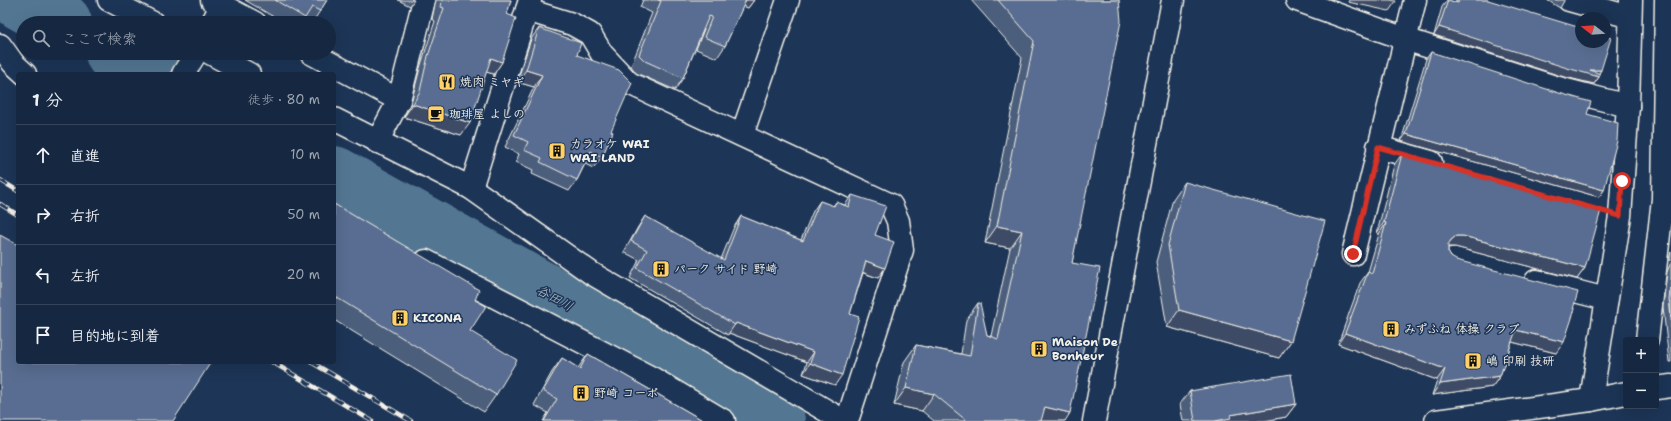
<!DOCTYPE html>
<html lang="ja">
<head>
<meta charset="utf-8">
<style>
  body { margin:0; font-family:"Shantell Sans","Klee One",sans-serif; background:#23344c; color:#f1f3f6 }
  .controls { position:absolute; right:12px; bottom:12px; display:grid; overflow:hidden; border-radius:4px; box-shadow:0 4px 16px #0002 }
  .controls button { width:36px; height:36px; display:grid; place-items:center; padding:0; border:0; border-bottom:1px solid #35445a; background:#162841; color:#f1f3f6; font:20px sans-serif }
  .compass { position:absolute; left:1575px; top:12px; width:36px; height:36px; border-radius:50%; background:#162841; box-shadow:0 4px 16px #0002; rotate:287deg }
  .stop { position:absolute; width:12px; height:12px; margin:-9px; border:3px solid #d93025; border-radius:50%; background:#fff }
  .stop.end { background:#d93025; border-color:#fff; box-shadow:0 1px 4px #0008 }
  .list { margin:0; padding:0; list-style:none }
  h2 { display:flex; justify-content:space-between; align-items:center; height:52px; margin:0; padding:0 16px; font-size:17px }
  h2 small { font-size:13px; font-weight:400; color:#9ea6b1 }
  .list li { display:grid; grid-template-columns:26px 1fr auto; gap:12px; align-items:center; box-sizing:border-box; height:60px; padding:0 16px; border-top:1px solid #35445a }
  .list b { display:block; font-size:15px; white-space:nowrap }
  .list em { font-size:13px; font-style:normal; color:#9ea6b1 }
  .icon { flex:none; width:22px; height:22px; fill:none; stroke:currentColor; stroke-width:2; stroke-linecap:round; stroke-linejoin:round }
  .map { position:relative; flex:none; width:1671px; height:421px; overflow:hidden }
  .search { position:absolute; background:#162841; box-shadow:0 4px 16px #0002; left:16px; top:16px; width:320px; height:44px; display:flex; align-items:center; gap:10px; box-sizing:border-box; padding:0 14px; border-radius:22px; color:#9ea6b1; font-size:15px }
  .panel { position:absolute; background:#162841; box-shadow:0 4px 16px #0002; left:16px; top:72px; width:320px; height:292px; border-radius:4px }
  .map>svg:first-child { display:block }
</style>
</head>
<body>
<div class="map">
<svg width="1671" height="421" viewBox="0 0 1671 421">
  <rect width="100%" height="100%" fill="#1d3557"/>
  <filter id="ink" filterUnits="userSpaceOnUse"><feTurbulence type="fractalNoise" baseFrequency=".025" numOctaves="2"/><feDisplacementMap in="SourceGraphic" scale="8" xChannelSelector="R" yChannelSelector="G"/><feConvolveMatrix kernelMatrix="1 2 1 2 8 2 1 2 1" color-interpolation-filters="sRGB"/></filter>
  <g filter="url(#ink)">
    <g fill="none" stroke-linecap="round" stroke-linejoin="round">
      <g stroke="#527793" stroke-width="60">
        <polyline points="21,0 62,23"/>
        <polyline points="115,53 153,74"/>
        <polyline points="334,176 775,421"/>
      </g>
      <g stroke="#f4f1e8" stroke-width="25">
        <g id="minor">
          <polyline points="109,0 153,23"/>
          <polyline points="212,0 255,23"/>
          <polyline points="1297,0 1411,41 1558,88 1628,106"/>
          <polyline points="1569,0 1630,17"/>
          <polyline points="527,10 572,24 590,34 602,54 629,83 891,205 898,221 902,250 847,421"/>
          <polyline points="212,23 222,5"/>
          <polyline points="0,45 13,63 25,74"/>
          <polyline points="210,53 249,74"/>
          <polyline points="311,53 399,100"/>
          <polyline points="183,74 196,53"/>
          <polyline points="334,119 471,188 591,273 844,421"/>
          <polyline points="742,135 788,0"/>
          <polyline points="377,142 399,100 424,0"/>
          <polyline points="1378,147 1431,162"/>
          <polyline points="471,188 530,0"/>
          <polyline points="1353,254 1415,0"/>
          <polyline points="426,261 652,378 724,421"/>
          <polyline points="1536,281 1606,299"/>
          <polyline points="1647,340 1663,199 1666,0"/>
          <polyline points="1656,388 1671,386"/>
          <polyline points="1591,400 1620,216 1628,106 1631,0"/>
          <polyline points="1094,421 1173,0"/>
          <polyline points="1436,421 1591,400 1626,393"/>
        </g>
      </g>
      <use href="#minor" stroke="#1d3557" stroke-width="22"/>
      <g stroke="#f4f1e8" stroke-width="4.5">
        <g id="rail">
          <polyline points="0,180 18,191"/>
          <polyline points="0,204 18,215"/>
          <polyline points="272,362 372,421"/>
          <polyline points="311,362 411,421"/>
        </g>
      </g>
      <use href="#rail" stroke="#1d3557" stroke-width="3" stroke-dasharray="9" stroke-linecap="butt"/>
    </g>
    <g fill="#4c5e7d" stroke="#f4f1e8">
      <polygon points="245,0 327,0 320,11 312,23 305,20 302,23 284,23"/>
      <polygon points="398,0 414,0 410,6"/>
      <polygon points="436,0 511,0 507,14 502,62 494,74 486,72 461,135 404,117 411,103 420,68 435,21 432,19"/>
      <polygon points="643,0 754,0 748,8 743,6 725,46 717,58 696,49 704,29 683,78 675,90 636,73 631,66 652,13 640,7"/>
      <polygon points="971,0 1119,0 1072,263 1065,421 934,421 922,411 894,405 904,362 916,345 961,354 966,320 978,303 987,335 991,336 1010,248 985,243 1022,58"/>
      <polygon points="1447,0 1455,2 1456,0 1488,0 1601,70 1599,73 1599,77 1594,84 1561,76 1434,35 1442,7"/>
      <polygon points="1547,0 1564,0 1564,1 1560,8"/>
      <polygon points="539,28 577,55 611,131 602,157 593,168 585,164 577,180 569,191 532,174 533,170 516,162 519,154 505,147 534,87 517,82 531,39"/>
      <polygon points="1431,52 1587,114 1604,190 1599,197 1401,141 1426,59"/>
      <polygon points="1402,154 1585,268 1577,279 1455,247 1448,248 1448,252 1451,257 1556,353 1512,342 1500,376 1492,387 1432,395 1437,380 1338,344 1360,283 1368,272 1379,234 1377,233 1394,165"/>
      <polygon points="1185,182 1291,341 1279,358 1167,327 1156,262 1173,199"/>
      <polygon points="852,195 875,235 878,278 863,273 850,314 835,385 803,374 807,362 729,333 728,335 630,278 639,260 624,252 638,227 645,216 721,259 734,227 741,216 801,240 813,211 820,201 833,206 836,202 845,205"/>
      <polygon points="334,204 475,300 470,331 496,395 484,412 334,320"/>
      <polygon points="1671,252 1671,261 1669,259"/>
      <polygon points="1671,262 1671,362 1669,362 1663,307 1667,272"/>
      <polygon points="588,354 704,421 543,421 548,413 534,405 552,372 562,358 578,368"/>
      <polygon points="1190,391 1296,404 1286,417 1264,421 1183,421 1180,404"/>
    </g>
    <g fill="#3e4c66" stroke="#f4f1e8">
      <polygon points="745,0 754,0 748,8 741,5"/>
      <polygon points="1349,0 1390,0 1396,1 1389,11 1348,2"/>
      <polygon points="1439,27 1590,70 1601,70 1597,76 1599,77 1594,84 1561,76 1434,35"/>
      <polygon points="491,58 502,62 494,74 482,71"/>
      <polygon points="526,70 542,75 534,87 517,82"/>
      <polygon points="413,104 470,123 461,135 404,117"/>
      <polygon points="1406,134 1604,190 1599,197 1401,141"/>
      <polygon points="1384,222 1386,223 1379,234 1377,233"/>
      <polygon points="997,226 1022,231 1010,248 985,243"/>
      <polygon points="1456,236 1463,236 1585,268 1577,279 1455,247 1448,247 1443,251 1451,240"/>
      <polygon points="866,261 885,268 878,278 859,271"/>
      <polygon points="1179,310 1291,341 1279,358 1167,327"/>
      <polygon points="736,323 814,352 807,362 729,333"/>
      <polygon points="1516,330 1564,342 1556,353 1508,341"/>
      <polygon points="1345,333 1445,369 1437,380 1338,344"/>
      <polygon points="810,363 842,375 835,385 803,374"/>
      <polygon points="1500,376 1492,387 1432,395 1440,384"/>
      <polygon points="906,388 934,394 922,411 894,405"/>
      <polygon points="1296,404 1286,417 1264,421 1215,421 1230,415"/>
      <polygon points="1045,407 1070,413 1065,421 1035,421"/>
    </g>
    <g fill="#586d91" stroke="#f4f1e8">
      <polygon points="275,0 327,0 320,11 312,7 305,18"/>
      <polygon points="442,0 511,0 507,14 516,18 502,62 491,58 470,123 413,104 420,91 428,56 444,8 441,7"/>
      <polygon points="658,0 746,0 725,46 704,37 712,17 709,16 683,78 645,61 639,55 661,1"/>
      <polygon points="998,0 1119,0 1121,21 1072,263 1100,268 1070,413 1045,407 1041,421 967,421 934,394 906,388 916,345 970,356 978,303 980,303 987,335 998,339 1022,231 997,226 1034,41"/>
      <polygon points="1448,0 1458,3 1459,0 1488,0 1581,28 1581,42 1605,42 1605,36 1611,38 1601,70 1590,70 1600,74 1599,77 1567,68 1439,27"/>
      <polygon points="539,28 581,43 577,55 619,70 632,83 611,131 613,132 602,157 591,151 577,180 540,162 542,158 524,150 528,142 514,135 542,75 526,70"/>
      <polygon points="1431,52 1559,93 1591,102 1587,114 1618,123 1617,141 1604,190 1406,134"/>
      <polygon points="1402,154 1601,210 1585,268 1463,236 1456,236 1451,240 1448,245 1448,252 1451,257 1456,260 1578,292 1573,309 1575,309 1564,342 1516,330 1500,376 1440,384 1445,369 1345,333 1368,272 1372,274 1386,223 1384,222"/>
      <polygon points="1185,182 1325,221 1291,341 1179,310 1168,245"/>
      <polygon points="852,195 886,206 875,235 894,242 885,268 866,261 850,314 859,317 842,375 810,363 814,352 736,323 735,325 637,268 647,250 631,241 645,216 724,260 741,216 803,241 820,201 834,206 836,202 849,207"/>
      <polygon points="334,204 479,290 475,300 486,306 470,331 517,360 496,395 334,296"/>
      <polygon points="0,235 18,245 18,362 211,362 173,421 0,421"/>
      <polygon points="1671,283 1671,318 1669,299"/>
      <polygon points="588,354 704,421 544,421 557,399 543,391 562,358 580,369"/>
      <polygon points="1291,374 1296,404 1230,415 1231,418 1215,421 1195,421 1190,391"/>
    </g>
  </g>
  <g fill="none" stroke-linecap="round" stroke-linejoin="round" filter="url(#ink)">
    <polyline stroke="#d93025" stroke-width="5" points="1353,254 1378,147 1620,216 1622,181"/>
  </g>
  <defs>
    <g id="restaurant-square" transform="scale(0.9)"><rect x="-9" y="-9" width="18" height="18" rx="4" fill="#ffd166" stroke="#1d3557"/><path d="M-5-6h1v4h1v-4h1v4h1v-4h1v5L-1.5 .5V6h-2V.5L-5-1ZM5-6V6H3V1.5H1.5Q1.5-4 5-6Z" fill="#111"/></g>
    <g id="cafe-square" transform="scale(0.9)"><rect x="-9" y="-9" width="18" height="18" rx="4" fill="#ffd166" stroke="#1d3557"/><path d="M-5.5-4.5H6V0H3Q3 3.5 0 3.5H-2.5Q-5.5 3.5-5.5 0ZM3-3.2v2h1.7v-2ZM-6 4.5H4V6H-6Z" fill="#111"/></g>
    <g id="building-square" transform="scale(0.9)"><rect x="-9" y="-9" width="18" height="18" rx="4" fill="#ffd166" stroke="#1d3557"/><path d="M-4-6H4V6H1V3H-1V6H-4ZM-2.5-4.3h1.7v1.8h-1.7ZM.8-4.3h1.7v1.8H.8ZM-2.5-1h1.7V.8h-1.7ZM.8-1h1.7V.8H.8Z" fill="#111"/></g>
  </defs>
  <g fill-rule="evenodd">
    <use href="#restaurant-square" x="447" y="82"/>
    <use href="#cafe-square" x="436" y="114"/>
    <use href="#building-square" x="557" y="151"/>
    <use href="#building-square" x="661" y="269"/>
    <use href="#building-square" x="400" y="318"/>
    <use href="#building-square" x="1391" y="329"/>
    <use href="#building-square" x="1039" y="349"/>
    <use href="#building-square" x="1473" y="361"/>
    <use href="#building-square" x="581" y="393"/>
  </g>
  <g text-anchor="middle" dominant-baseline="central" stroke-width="3" stroke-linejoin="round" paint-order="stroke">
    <g font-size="12" font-weight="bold" fill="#f4f1e8" stroke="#1d3557" text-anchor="start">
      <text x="460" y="82">焼肉 ミヤギ</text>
      <text x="449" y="114">珈琲屋 よしの</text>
      <text x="570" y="144">カラオケ WAI<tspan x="570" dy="14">WAI LAND</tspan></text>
      <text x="674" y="269">パーク サイド 野崎</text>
      <text x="413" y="318">KICONA</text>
      <text x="1404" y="329">みずふね 体操 クラブ</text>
      <text x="1052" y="342">Maison De<tspan x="1052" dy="14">Bonheur</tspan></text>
      <text x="1486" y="361">嶋 印刷 技研</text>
      <text x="594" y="393">野崎 コーポ</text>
    </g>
    <g font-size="13" font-style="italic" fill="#b3c0c6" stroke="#1d3557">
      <text transform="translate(555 298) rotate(29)">谷田川</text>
    </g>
  </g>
</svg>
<div class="controls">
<button>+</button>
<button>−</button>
</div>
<svg class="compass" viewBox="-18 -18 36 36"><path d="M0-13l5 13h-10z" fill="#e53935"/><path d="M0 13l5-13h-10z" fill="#9ea6b1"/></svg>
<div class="stop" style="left:1622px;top:181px"></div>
<div class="stop end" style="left:1353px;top:254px"></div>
<div class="search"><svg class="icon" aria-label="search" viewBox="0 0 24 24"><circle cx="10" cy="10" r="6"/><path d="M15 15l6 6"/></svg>ここで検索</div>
<section class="panel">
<h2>1 分<small>徒歩 · 80 m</small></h2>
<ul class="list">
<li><svg class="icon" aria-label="ahead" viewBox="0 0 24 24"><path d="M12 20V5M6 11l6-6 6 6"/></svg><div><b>直進</b></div><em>10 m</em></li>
<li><svg class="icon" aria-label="right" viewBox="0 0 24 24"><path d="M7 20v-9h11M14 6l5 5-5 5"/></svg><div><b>右折</b></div><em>50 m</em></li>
<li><svg class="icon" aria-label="left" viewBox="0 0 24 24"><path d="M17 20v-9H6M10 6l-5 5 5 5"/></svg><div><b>左折</b></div><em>20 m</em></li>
<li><svg class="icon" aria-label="arrive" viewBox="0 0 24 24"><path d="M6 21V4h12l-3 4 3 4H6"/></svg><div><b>目的地に到着</b></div></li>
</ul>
</section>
</div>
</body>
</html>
